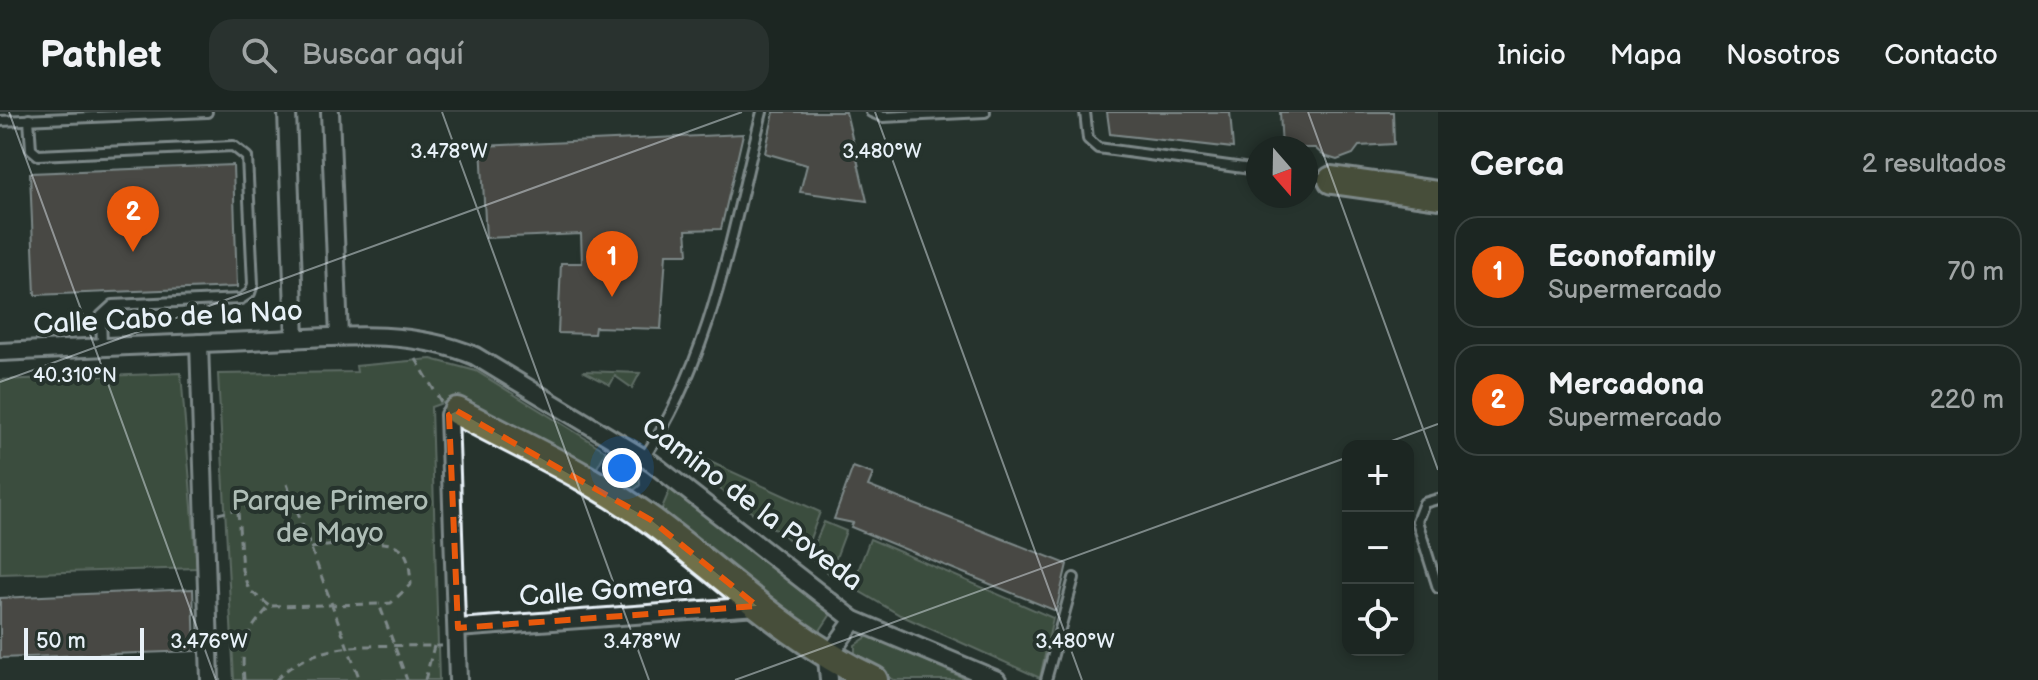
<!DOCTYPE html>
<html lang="es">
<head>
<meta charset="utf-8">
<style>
  body { margin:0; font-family:"Balsamiq Sans",sans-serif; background:#29322f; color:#f1f3f6 }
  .controls { position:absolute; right:24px; bottom:24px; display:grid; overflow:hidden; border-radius:16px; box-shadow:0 4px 12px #0003 }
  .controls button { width:72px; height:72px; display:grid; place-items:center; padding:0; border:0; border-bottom:2px solid #3a4340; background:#1c2622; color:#f1f3f6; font:40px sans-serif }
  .compass { position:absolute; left:1246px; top:24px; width:72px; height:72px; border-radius:50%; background:#1c2622; box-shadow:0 4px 12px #0003; rotate:160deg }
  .scale { position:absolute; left:24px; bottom:20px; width:120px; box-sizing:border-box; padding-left:8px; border:4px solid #e8f1f8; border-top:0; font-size:22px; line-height:28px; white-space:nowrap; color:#e8f1f8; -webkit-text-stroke:6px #26332d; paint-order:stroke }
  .you { position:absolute; left:622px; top:356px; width:28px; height:28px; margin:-20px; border:6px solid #fff; border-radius:50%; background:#1a73e8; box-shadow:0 0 0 12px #1a73e833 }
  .badge { display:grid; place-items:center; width:52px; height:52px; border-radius:50%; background:#ea580c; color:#fff; font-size:26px; font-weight:700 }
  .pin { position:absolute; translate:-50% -66px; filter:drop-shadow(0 2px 4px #0008) }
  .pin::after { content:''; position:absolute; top:42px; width:28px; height:24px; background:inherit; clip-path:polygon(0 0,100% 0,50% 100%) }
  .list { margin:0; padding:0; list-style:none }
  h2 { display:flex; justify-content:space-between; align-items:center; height:104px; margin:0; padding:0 32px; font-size:34px }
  h2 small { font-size:26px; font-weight:400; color:#a0a5a5 }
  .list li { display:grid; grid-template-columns:52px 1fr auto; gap:24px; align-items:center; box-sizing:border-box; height:112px; margin:0 16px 16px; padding:0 16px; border:2px solid #3a4340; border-radius:24px }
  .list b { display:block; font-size:30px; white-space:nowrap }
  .list p { margin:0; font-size:26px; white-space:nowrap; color:#a0a5a5 }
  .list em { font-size:26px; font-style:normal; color:#a0a5a5 }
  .icon { flex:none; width:44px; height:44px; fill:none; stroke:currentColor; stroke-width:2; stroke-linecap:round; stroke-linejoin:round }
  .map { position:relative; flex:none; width:1438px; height:568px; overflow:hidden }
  header { display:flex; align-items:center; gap:48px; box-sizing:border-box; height:112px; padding:0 40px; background:#1c2622; border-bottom:2px solid #3a4340 }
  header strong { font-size:38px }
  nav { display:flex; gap:44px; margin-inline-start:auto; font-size:28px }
  .search { width:560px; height:72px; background:#29322f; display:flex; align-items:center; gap:20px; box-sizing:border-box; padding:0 28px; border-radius:24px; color:#a0a5a5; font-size:30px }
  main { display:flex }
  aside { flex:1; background:#1c2622 }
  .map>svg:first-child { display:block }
</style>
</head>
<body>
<header>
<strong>Pathlet</strong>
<div class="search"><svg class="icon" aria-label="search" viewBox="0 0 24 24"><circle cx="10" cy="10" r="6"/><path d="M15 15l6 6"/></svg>Buscar aquí</div>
<nav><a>Inicio</a><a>Mapa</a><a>Nosotros</a><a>Contacto</a></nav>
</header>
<main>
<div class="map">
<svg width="1438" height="568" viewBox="0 0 1438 568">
  <rect width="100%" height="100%" fill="#26332d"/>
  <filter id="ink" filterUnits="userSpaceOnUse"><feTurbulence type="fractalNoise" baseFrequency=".0125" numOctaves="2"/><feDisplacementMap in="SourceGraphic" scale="16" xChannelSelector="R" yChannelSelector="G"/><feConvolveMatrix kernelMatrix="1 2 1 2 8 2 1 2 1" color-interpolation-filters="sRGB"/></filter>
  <g filter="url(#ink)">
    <g fill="#576e52" stroke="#a0b0a5" stroke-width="2">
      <polygon points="431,247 476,259 606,339 592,365 459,285 431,295 439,568 234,568 218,262 357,260 356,254"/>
      <polygon points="583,259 640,261 632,276 615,264 610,273"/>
      <polygon points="181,261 197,456 0,462 0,268"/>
      <polygon points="680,336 820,400 806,437 791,429 690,355"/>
      <path d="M617 346 639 358 640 373C627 387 617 378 603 371Z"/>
      <polygon points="670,377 833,499 817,523 660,401"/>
      <polygon points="824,410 846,419 830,462 809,445"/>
      <polygon points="870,427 1053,506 1040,566 900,503 852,475"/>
      <polygon points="870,523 968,568 894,568 855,547 855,533"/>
    </g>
    <g fill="#71645f" stroke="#e8f1f8" stroke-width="2">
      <polygon points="774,0 846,0 867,89 800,80 807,53 765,41"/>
      <polygon points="1107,0 1230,0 1233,36 1110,22"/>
      <polygon points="1280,0 1393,0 1394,32 1359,34 1353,42 1337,48 1324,44 1315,36 1282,36"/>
      <polygon points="743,22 721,117 686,118 688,142 666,142 661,217 595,215 594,222 558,221 561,151 582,151 581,122 486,126 481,34"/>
      <polygon points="233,53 237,175 35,183 30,61"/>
      <polygon points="853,355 873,362 868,374 1067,452 1056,499 851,415 853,411 834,407"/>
      <polygon points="193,477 195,539 0,546 0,486"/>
    </g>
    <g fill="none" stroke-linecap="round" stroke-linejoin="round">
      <g stroke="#e8f1f8" stroke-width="14">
        <g id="service">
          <polyline points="871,0 883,5 985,0"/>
          <polyline points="1085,0 1088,27 1098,36 1258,58"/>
          <polyline points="29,7 31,37 38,43 233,34 247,45 253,172 250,181 241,187 113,193 101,204 102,235"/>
          <polyline points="0,9 207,0"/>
          <polyline points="1306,64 1329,67"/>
          <path d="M644 346C713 244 732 117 762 0"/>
          <polyline points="1438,387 1424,391 1417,409 1438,476"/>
          <polyline points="1046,568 1074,466"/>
        </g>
      </g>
      <g stroke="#e8f1f8" stroke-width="22">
        <g id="minor">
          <polyline points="287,0 295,227"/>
          <polyline points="330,0 339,224"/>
          <polyline points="199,231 210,568"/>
          <path d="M0 240C84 236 167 232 251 229 326 226 404 214 475 244L652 351 854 508 997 568"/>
          <polyline points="457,299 449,303 458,568"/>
          <polyline points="458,516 757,494"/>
          <polyline points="829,568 827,546 854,508"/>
        </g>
      </g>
      <g stroke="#e8f1f8" stroke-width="32">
        <g id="primary">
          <polyline points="1332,68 1438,83"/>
          <path d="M457 299C522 334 592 365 652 409 726 464 790 528 874 568"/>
        </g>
      </g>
      <g stroke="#e8f1f8" stroke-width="3" stroke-dasharray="8 6" stroke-linecap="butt">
        <polyline points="416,247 441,290"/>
        <polyline points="287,372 360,568"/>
        <polyline points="238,399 242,458 249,478 270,494"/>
        <polyline points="218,402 292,384"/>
        <path d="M311 436C332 434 392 422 404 440 410 449 410 462 411 472L391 491 379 492"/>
        <path d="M244 568C241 530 245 522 270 494L379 492 407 568"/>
        <path d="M276 568C316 524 387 535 442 534"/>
        <polyline points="425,568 434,534"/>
      </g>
      <use href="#service" stroke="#26332d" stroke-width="8"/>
      <use href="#minor" stroke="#26332d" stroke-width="16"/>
      <use href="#primary" stroke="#70704a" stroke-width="26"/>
    </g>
  </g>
  <path d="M0 0H1438V568H0ZM457 299 651 408 757 494 458 516 449 303Z" fill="#26332d" fill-opacity=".55" fill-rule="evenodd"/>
  <path fill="none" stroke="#e8590c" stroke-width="6" stroke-dasharray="16 10" stroke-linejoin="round" d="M457 299 651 408 757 494 458 516 449 303Z"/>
  <path fill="none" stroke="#e8f1f8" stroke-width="2" stroke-opacity="0.45" d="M9 0 216 568M442 0 649 568M875 0 1082 568M1308 0 1438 358M0 270 742 0M1378 334 1438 312M735 568 1348 345"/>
  <g text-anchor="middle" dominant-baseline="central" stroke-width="8" stroke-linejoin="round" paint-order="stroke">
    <g font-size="28" fill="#e8f1f8" stroke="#26332d">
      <text transform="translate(168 206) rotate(-3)">Calle Cabo de la Nao</text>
      <text transform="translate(752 392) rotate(37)">Camino de la Poveda</text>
      <text transform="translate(606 479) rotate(-4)">Calle Gomera</text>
    </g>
    <g font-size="28" fill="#aebdb6" stroke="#26332d">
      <text x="330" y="389">Parque Primero<tspan x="330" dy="32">de Mayo</tspan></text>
    </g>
  </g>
  <g font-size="20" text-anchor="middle" fill="#e8f1f8" stroke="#26332d" stroke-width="8" stroke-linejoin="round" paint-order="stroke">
    <text x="449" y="46">3.478°W</text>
    <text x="882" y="46">3.480°W</text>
    <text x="75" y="270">40.310°N</text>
    <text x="209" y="536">3.476°W</text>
    <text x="642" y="536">3.478°W</text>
    <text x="1075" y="536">3.480°W</text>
  </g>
</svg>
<div class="controls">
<button>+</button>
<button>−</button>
<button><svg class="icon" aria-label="locate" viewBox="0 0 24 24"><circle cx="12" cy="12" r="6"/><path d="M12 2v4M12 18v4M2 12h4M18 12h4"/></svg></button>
</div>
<svg class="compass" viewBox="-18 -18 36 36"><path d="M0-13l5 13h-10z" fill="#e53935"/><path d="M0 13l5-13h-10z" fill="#a0a5a5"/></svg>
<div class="scale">50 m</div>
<div class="you"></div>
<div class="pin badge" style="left:612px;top:185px">1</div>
<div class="pin badge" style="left:133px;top:140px">2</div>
</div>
<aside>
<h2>Cerca<small>2 resultados</small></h2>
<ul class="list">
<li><span class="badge">1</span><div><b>Econofamily</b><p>Supermercado</p></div><em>70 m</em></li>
<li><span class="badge">2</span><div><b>Mercadona</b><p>Supermercado</p></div><em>220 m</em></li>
</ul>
</aside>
</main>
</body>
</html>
